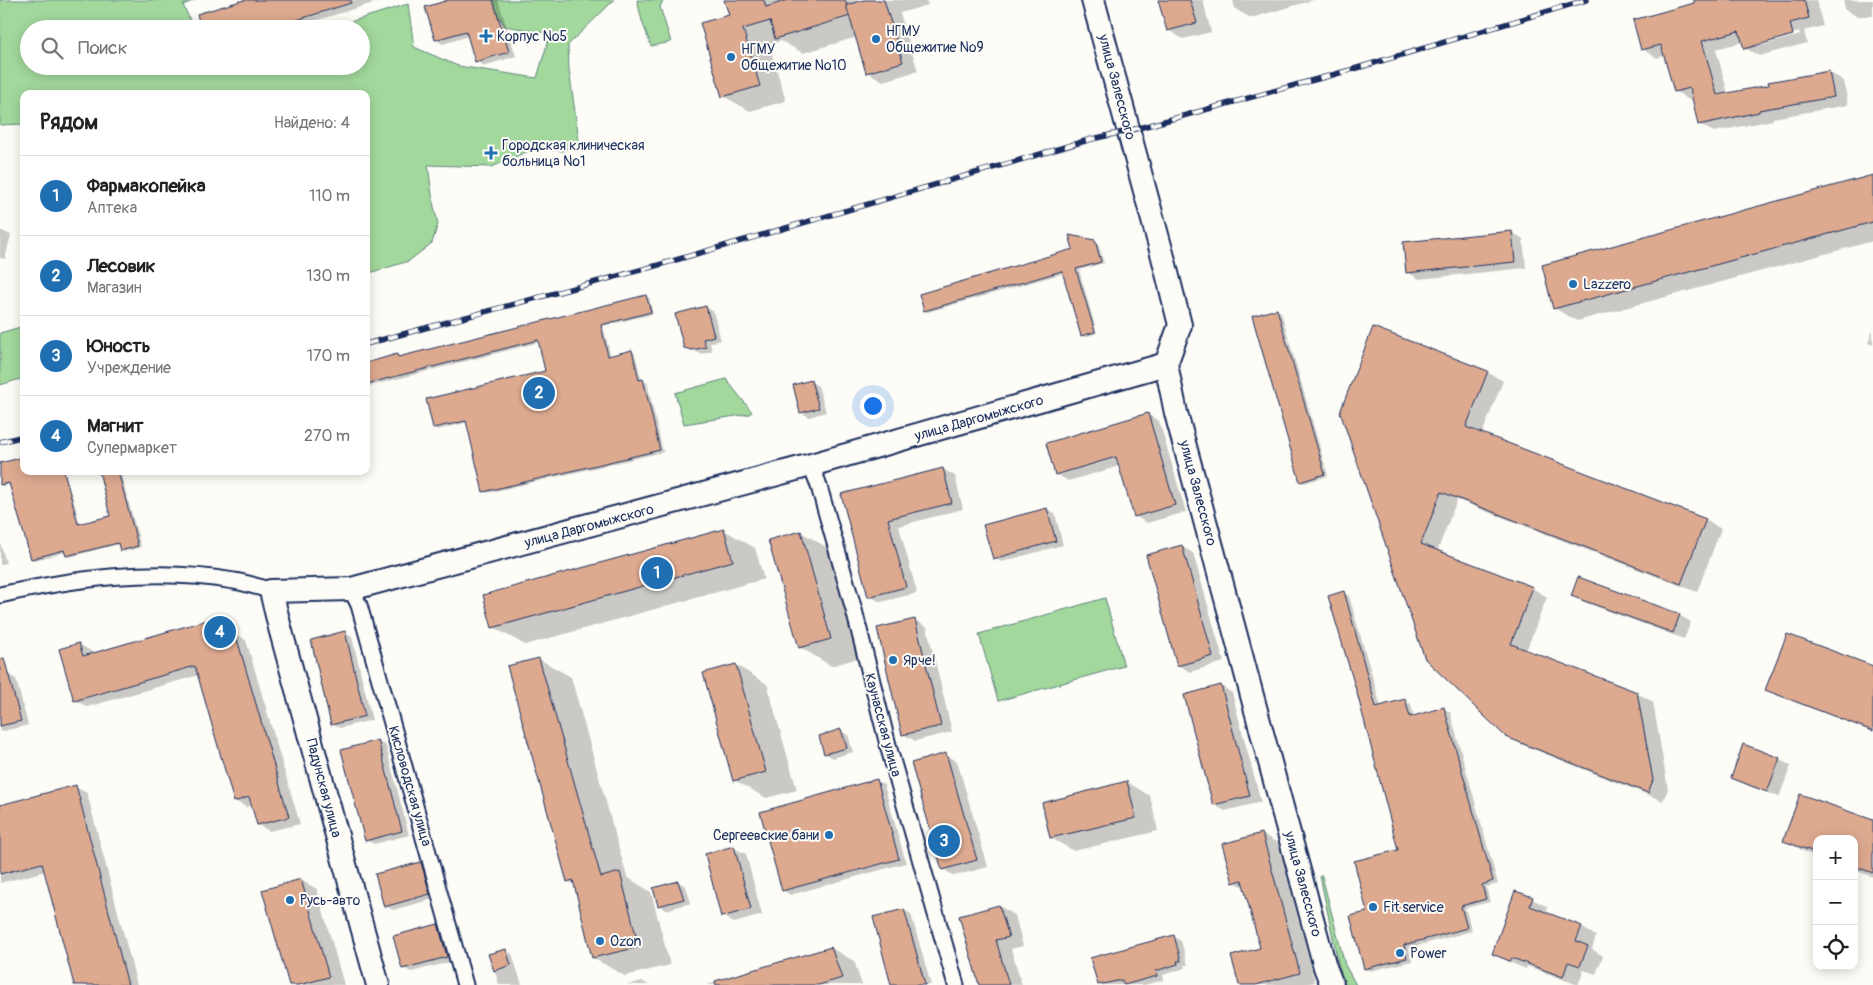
<!DOCTYPE html>
<html lang="ru">
<head>
<meta charset="utf-8">
<style>
  body { margin:0; font-family:Pangolin,sans-serif; background:#f2f2f2; color:#222 }
  .controls { position:absolute; right:15px; bottom:15px; display:grid; overflow:hidden; border-radius:10px; box-shadow:0 2px 12px #0003 }
  .controls button { width:45px; height:45px; display:grid; place-items:center; padding:0; border:0; border-bottom:1px solid #e0e0e0; background:#fff; color:#222; font:25px sans-serif }
  .you { position:absolute; left:872px; top:405px; width:18px; height:18px; margin:-12px; border:4px solid #fff; border-radius:50%; background:#1a73e8; box-shadow:0 0 0 8px #1a73e833 }
  .badge { display:grid; place-items:center; width:32px; height:32px; border-radius:50%; background:#1f6fb2; color:#fff; font-size:16px; font-weight:700 }
  .pin { position:absolute; translate:-50% -50%; border:2px solid #fff; box-shadow:0 1px 5px #0006 }
  .list { margin:0; padding:0; list-style:none }
  h2 { display:flex; justify-content:space-between; align-items:center; height:65px; margin:0; padding:0 20px; font-size:21px }
  h2 small { font-size:16px; font-weight:400; color:#767676 }
  .list li { display:grid; grid-template-columns:32px 1fr auto; gap:15px; align-items:center; box-sizing:border-box; height:80px; padding:0 20px; border-top:1px solid #e0e0e0 }
  .list b { display:block; font-size:19px; white-space:nowrap }
  .list p { margin:0; font-size:16px; white-space:nowrap; color:#767676 }
  .list em { font-size:16px; font-style:normal; color:#767676 }
  .icon { flex:none; width:28px; height:28px; fill:none; stroke:currentColor; stroke-width:2; stroke-linecap:round; stroke-linejoin:round }
  .map { position:relative; flex:none; width:1873px; height:985px; overflow:hidden }
  .search { position:absolute; background:#fff; box-shadow:0 2px 12px #0003; left:20px; top:20px; width:350px; height:55px; display:flex; align-items:center; gap:12px; box-sizing:border-box; padding:0 18px; border-radius:28px; color:#767676; font-size:19px }
  .panel { position:absolute; background:#fff; box-shadow:0 2px 12px #0003; left:20px; top:90px; width:350px; height:385px; border-radius:10px }
  .map>svg:first-child { display:block }
</style>
</head>
<body>
<div class="map">
<svg width="1873" height="985" viewBox="0 0 1873 985">
  <rect width="100%" height="100%" fill="#fdfcf7"/>
  <filter id="ink" filterUnits="userSpaceOnUse"><feTurbulence type="fractalNoise" baseFrequency=".02" numOctaves="2"/><feDisplacementMap in="SourceGraphic" scale="10" xChannelSelector="R" yChannelSelector="G"/><feConvolveMatrix kernelMatrix="1 2 1 2 8 2 1 2 1" color-interpolation-filters="sRGB"/></filter>
  <g filter="url(#ink)">
    <g fill="#a2d89c" stroke="#5e847d">
      <polygon points="0,0 195,0 183,5 194,29 29,29 29,66 361,66 361,29 327,29 408,4 414,47 458,66 537,78 550,34 505,26 488,0 614,0 568,45 569,70 579,140 563,151 535,148 492,167 428,165 433,202 438,224 432,243 409,261 366,274 366,94 24,94 24,124 0,125"/>
      <polygon points="637,0 663,0 660,7 671,42 651,46 642,21"/>
      <polygon points="24,326 24,378 0,385 0,333"/>
      <polygon points="726,379 752,412 749,414 684,424 675,393"/>
      <polygon points="1105,598 1124,666 998,701 979,634"/>
      <polygon points="1320,876 1322,876 1345,965 1356,985 1345,985 1342,981"/>
    </g>
    <g fill="#0003" fill-rule="evenodd">
      <polygon points="249,0 383,0 288,29 203,29"/>
      <polygon points="443,0 498,0 516,56 484,66 476,61 469,36 443,44 436,40 444,3"/>
      <polygon points="726,0 785,0 786,2 793,0 926,0 928,5 900,13 918,71 883,81 867,72 857,37 803,53 781,41 769,44 786,101 750,111 723,96 730,16"/>
      <polygon points="1159,0 1203,0 1211,32 1183,39 1168,30"/>
      <polygon points="1233,0 1314,0 1251,18 1235,9"/>
      <path d="M1695 0H1816L1823 26 1804 31 1807 43 1759 56 1745 48 1743 42 1716 49 1728 94 1829 72 1844 81 1848 105 1773 118V120L1714 132 1699 124 1694 98 1689 100 1675 91 1665 55 1657 58 1642 49 1696 4ZM1799 32 1800 35 1755 47V44Z"/>
      <polygon points="1844,0 1873,0 1873,16 1856,16 1844,9"/>
      <polygon points="1873,176 1873,241 1577,321 1554,308"/>
      <polygon points="0,230 11,235 5,259 0,258"/>
      <polygon points="1512,232 1523,239 1526,268 1419,279 1407,272"/>
      <polygon points="1094,241 1098,243 1104,263 1079,270 1097,333 1085,337 1082,335 1064,273 928,312 925,311"/>
      <polygon points="646,296 649,298 653,314 603,326 611,357 632,352 635,354 642,381 647,382 663,452 487,493 484,491 468,422 438,430 434,428 547,372 540,342 366,387 366,364 397,356 401,358"/>
      <polygon points="705,307 713,311 721,340 710,343 712,351 701,354 685,347"/>
      <polygon points="1277,310 1281,312 1328,476 1304,483 1301,481"/>
      <polygon points="1873,330 1873,345 1868,343"/>
      <polygon points="1487,372 1503,381 1482,434 1706,520 1721,529 1697,592 1457,500 1437,552 1532,588 1547,597 1526,651 1637,693 1653,702 1668,789 1663,801 1523,745 1507,736 1341,412"/>
      <polygon points="811,382 818,386 826,412 809,417 801,412"/>
      <polygon points="1147,414 1159,421 1186,512 1147,523 1135,516 1120,466 1068,481 1056,474"/>
      <polygon points="0,464 24,471 72,494 80,525 112,517 100,471 120,471 141,547 124,552 121,550 119,544 70,557 67,555 66,552 35,560 32,559 11,484 3,486 0,484"/>
      <polygon points="943,469 955,476 963,509 899,526 917,593 881,602 869,596 843,495"/>
      <polygon points="1047,509 1055,513 1063,545 1001,562 994,558"/>
      <polygon points="724,530 755,548 764,579 525,645 493,627"/>
      <polygon points="801,532 833,551 862,657 831,666 800,647"/>
      <polygon points="0,542 6,563 0,565"/>
      <polygon points="1181,546 1193,553 1224,662 1190,672 1178,665"/>
      <polygon points="1344,593 1349,596 1381,707 1405,701 1411,704 1414,717 1444,709 1450,712 1498,884 1486,887 1490,902 1465,908 1472,931 1409,948 1412,961 1370,971 1365,968 1368,913 1400,850"/>
      <polygon points="1573,595 1679,615 1691,622 1684,639 1584,602"/>
      <polygon points="915,620 927,627 952,732 915,741 903,734"/>
      <polygon points="234,633 246,640 300,824 269,831 258,825 253,805 246,807 235,801 199,675 87,707 75,700 79,644 91,651 92,654"/>
      <polygon points="345,633 352,637 372,720 340,728 332,724"/>
      <polygon points="539,659 571,677 627,877 651,892 670,965 625,976 593,958 576,886 568,881"/>
      <polygon points="736,665 767,684 797,790 766,798 734,780"/>
      <polygon points="1873,667 1873,732 1777,695 1767,689"/>
      <polygon points="8,674 16,679 28,725 0,732 0,677"/>
      <polygon points="1221,686 1232,693 1261,802 1225,811 1214,805"/>
      <polygon points="841,731 848,735 853,752 833,758 825,753"/>
      <polygon points="378,741 386,746 409,835 374,844 366,840"/>
      <polygon points="946,755 957,761 988,867 954,876 943,869"/>
      <polygon points="1779,759 1791,766 1779,797 1744,784 1732,777"/>
      <polygon points="877,781 884,785 906,863 790,895 783,890"/>
      <polygon points="1127,782 1150,796 1158,831 1074,851 1051,838"/>
      <polygon points="75,787 87,793 137,985 75,985 46,871 0,883 0,806"/>
      <polygon points="1873,821 1873,877 1854,870 1854,839 1817,839 1817,857 1807,853 1784,840"/>
      <polygon points="1262,834 1278,843 1315,982 1302,985 1240,985 1262,949 1246,888 1234,882"/>
      <polygon points="734,848 746,854 762,915 734,923 722,916"/>
      <polygon points="421,863 428,867 437,898 393,910 385,906"/>
      <polygon points="301,880 317,889 344,985 290,985"/>
      <polygon points="678,882 686,886 691,903 666,910 659,905"/>
      <polygon points="1532,899 1548,907 1546,914 1581,927 1596,936 1592,949 1603,956 1596,974 1584,970 1578,985 1527,966 1526,969 1509,962 1494,953"/>
      <polygon points="999,906 1015,915 1023,946 1011,949 1022,985 980,985"/>
      <polygon points="904,910 911,914 931,985 893,985"/>
      <polygon points="438,925 446,930 454,961 411,972 403,968"/>
      <polygon points="1174,937 1181,941 1188,965 1184,965 1185,968 1163,975 1164,980 1144,985 1099,985 1092,959"/>
      <polygon points="831,948 854,961 862,985 707,985"/>
      <polygon points="505,950 512,954 522,985 499,985 490,955"/>
      <polygon points="642,981 649,985 627,985"/>
    </g>
    <g fill="#ddaa90" stroke="#1b2f5e">
      <polygon points="244,0 351,0 351,3 268,29 201,29 197,14"/>
      <polygon points="449,0 493,0 509,52 475,62 466,31 435,40 425,7"/>
      <polygon points="724,0 764,0 766,7 788,0 845,0 850,16 775,39 770,21 743,29 760,86 722,97 700,23 729,15"/>
      <polygon points="864,0 884,0 903,62 866,73 846,5"/>
      <polygon points="1158,0 1190,0 1197,23 1167,31"/>
      <polygon points="1694,0 1804,0 1809,18 1790,23 1793,35 1744,49 1739,31 1702,41 1717,95 1769,85 1768,82 1829,71 1834,97 1759,110 1759,112 1698,125 1690,88 1674,92 1661,45 1641,50 1633,20 1694,3"/>
      <polygon points="1873,175 1873,222 1553,309 1542,265"/>
      <polygon points="1512,231 1515,262 1406,273 1403,242"/>
      <polygon points="1069,235 1095,240 1101,262 1076,269 1095,332 1081,336 1062,271 924,311 919,294 1073,249"/>
      <polygon points="646,295 651,312 601,325 608,356 632,350 639,380 643,379 660,450 483,492 466,421 433,428 426,399 545,371 538,340 366,384 366,363 397,354 398,357"/>
      <polygon points="706,306 714,336 703,339 706,347 692,350 684,348 675,314"/>
      <polygon points="1277,309 1325,474 1300,482 1252,316"/>
      <polygon points="1373,327 1488,371 1466,427 1706,519 1681,584 1441,492 1421,544 1533,587 1511,644 1637,692 1653,780 1648,793 1506,737 1425,659 1340,412"/>
      <polygon points="811,380 819,408 800,413 793,385"/>
      <polygon points="1148,413 1175,505 1134,517 1116,457 1055,475 1046,443"/>
      <polygon points="24,457 24,471 64,471 78,524 110,516 99,471 118,471 138,546 120,551 118,543 66,556 64,550 31,559 9,483 0,485 0,463"/>
      <polygon points="943,468 952,503 888,519 906,587 868,597 841,494"/>
      <polygon points="1047,508 1056,541 993,559 983,525"/>
      <polygon points="724,529 733,561 492,628 483,595"/>
      <polygon points="801,531 831,639 799,648 768,540"/>
      <polygon points="1182,545 1213,656 1177,666 1146,555"/>
      <polygon points="1578,577 1680,614 1673,633 1571,596"/>
      <polygon points="1344,591 1376,707 1405,699 1410,717 1444,707 1493,881 1482,885 1486,899 1461,906 1467,928 1404,945 1407,958 1364,969 1350,916 1367,912 1354,861 1398,850 1357,693 1328,596"/>
      <polygon points="211,619 235,632 289,817 257,825 249,797 234,802 195,666 74,701 59,649 79,643 83,656"/>
      <polygon points="915,619 941,726 902,735 877,628"/>
      <polygon points="345,631 365,716 331,725 311,640"/>
      <polygon points="1787,634 1873,666 1873,731 1765,690"/>
      <polygon points="4,658 21,721 0,726 0,659"/>
      <polygon points="539,658 601,877 620,872 639,947 592,958 573,880 567,882 507,666"/>
      <polygon points="736,664 766,772 733,781 703,673"/>
      <polygon points="1221,685 1250,796 1213,805 1184,695"/>
      <polygon points="841,729 847,748 824,754 819,736"/>
      <polygon points="378,740 402,831 365,841 341,750"/>
      <polygon points="1743,744 1780,758 1767,792 1731,778"/>
      <polygon points="946,753 977,860 942,870 911,763"/>
      <polygon points="877,779 899,859 782,891 760,812"/>
      <polygon points="1127,781 1136,818 1050,838 1042,803"/>
      <polygon points="76,785 128,985 74,985 42,863 0,874 0,805"/>
      <polygon points="1800,794 1873,820 1873,873 1854,866 1854,839 1817,839 1817,853 1783,841"/>
      <polygon points="1262,833 1300,973 1256,985 1239,985 1231,956 1260,948 1242,880 1233,883 1222,844"/>
      <polygon points="734,846 751,909 721,917 705,854"/>
      <polygon points="421,862 430,894 384,907 375,874"/>
      <polygon points="301,879 329,977 299,985 289,985 262,890"/>
      <polygon points="678,881 684,899 658,906 653,888"/>
      <polygon points="1515,891 1533,897 1530,906 1582,926 1576,941 1588,946 1580,966 1568,962 1563,977 1512,958 1510,961 1492,954"/>
      <polygon points="999,905 1009,937 996,940 1009,985 979,985 959,916"/>
      <polygon points="904,909 917,955 925,985 891,985 873,917"/>
      <polygon points="438,924 447,957 402,969 393,936"/>
      <polygon points="1174,935 1181,961 1177,961 1178,964 1156,971 1157,976 1124,985 1122,980 1098,985 1090,958"/>
      <polygon points="831,947 842,978 819,985 716,985 715,981"/>
      <polygon points="506,949 511,965 494,971 488,954"/>
    </g>
    <g fill="none" stroke-linecap="round" stroke-linejoin="round">
      <g stroke="#1b2f5e" stroke-width="19">
        <g id="street">
          <polyline points="811,465 818,483 854,610 889,749 956,985"/>
          <polyline points="351,589 359,605 465,985"/>
          <path d="M0 595C76 578 157 567 234 581 247 583 259 587 271 591"/>
        </g>
      </g>
      <g stroke="#1b2f5e" stroke-width="26">
        <g id="secondary">
          <polyline points="1093,0 1163,257 1180,325 1166,364 1176,413 1325,967 1332,985"/>
          <polyline points="378,985 280,628 271,591 351,589 811,465 1166,364"/>
        </g>
      </g>
      <use href="#street" stroke="#fdfcf7" stroke-width="15"/>
      <use href="#secondary" stroke="#fdfcf7" stroke-width="22"/>
      <g stroke="#1b2f5e" stroke-width="5.5">
        <g id="rail">
          <polyline points="366,344 655,266 1092,139 1128,131 1354,69 1586,0"/>
          <polyline points="0,442 24,436"/>
        </g>
      </g>
      <use href="#rail" stroke="#fdfcf7" stroke-width="4" stroke-dasharray="11" stroke-linecap="butt"/>
    </g>
  </g>
  <g fill="#1f6fb2" stroke="#fdfcf7" stroke-width="2">
    <path d="M483.5 28.5h5v5h5v5h-5v5h-5v-5h-5v-5h5z"/>
    <circle cx="876" cy="39" r="5"/>
    <circle cx="731" cy="57" r="5"/>
    <path d="M488.5 145.5h5v5h5v5h-5v5h-5v-5h-5v-5h5z"/>
    <circle cx="1573" cy="284" r="5"/>
    <circle cx="893" cy="660" r="5"/>
    <circle cx="829" cy="835" r="5"/>
    <circle cx="290" cy="900" r="5"/>
    <circle cx="1373" cy="907" r="5"/>
    <circle cx="600" cy="941" r="5"/>
    <circle cx="1400" cy="953" r="5"/>
  </g>
  <g text-anchor="middle" dominant-baseline="central" stroke-width="4" stroke-linejoin="round" paint-order="stroke">
    <g font-size="14" fill="#1b2f5e" stroke="#fdfcf7" text-anchor="start">
      <text x="886" y="31">НГМУ<tspan x="886" dy="16">Общежитие №9</tspan></text>
      <text x="497" y="36">Корпус №5</text>
      <text x="741" y="49">НГМУ<tspan x="741" dy="16">Общежитие №10</tspan></text>
      <text x="502" y="145">Городская клиническая<tspan x="502" dy="16">больница №1</tspan></text>
      <text x="1583" y="284">Lazzero</text>
      <text x="903" y="660">Ярче!</text>
      <text x="819" y="835" text-anchor="end">Сергеевские бани</text>
      <text x="300" y="900">Русь-авто</text>
      <text x="1383" y="907">Fit service</text>
      <text x="610" y="941">Ozon</text>
      <text x="1410" y="953">Power</text>
    </g>
    <g font-size="14" fill="#1b2f5e" stroke="#fdfcf7">
      <text transform="translate(1117 87) rotate(75)">улица Залесского</text>
      <text transform="translate(979 418) rotate(-16)">улица Даргомыжского</text>
      <text transform="translate(1198 493) rotate(75)">улица Залесского</text>
      <text transform="translate(589 526) rotate(-15)">улица Даргомыжского</text>
      <text transform="translate(883 725) rotate(75)">Каунасская улица</text>
      <text transform="translate(410 786) rotate(74)">Кисловодская улица</text>
      <text transform="translate(324 788) rotate(75)">Падунская улица</text>
      <text transform="translate(1303 884) rotate(75)">улица Залесского</text>
    </g>
  </g>
</svg>
<div class="controls">
<button>+</button>
<button>−</button>
<button><svg class="icon" aria-label="locate" viewBox="0 0 24 24"><circle cx="12" cy="12" r="6"/><path d="M12 2v4M12 18v4M2 12h4M18 12h4"/></svg></button>
</div>
<div class="you"></div>
<div class="pin badge" style="left:657px;top:573px">1</div>
<div class="pin badge" style="left:539px;top:393px">2</div>
<div class="pin badge" style="left:944px;top:841px">3</div>
<div class="pin badge" style="left:220px;top:632px">4</div>
<div class="search"><svg class="icon" aria-label="search" viewBox="0 0 24 24"><circle cx="10" cy="10" r="6"/><path d="M15 15l6 6"/></svg>Поиск</div>
<section class="panel">
<h2>Рядом<small>Найдено: 4</small></h2>
<ul class="list">
<li><span class="badge">1</span><div><b>Фармакопейка</b><p>Аптека</p></div><em>110 m</em></li>
<li><span class="badge">2</span><div><b>Лесовик</b><p>Магазин</p></div><em>130 m</em></li>
<li><span class="badge">3</span><div><b>Юность</b><p>Учреждение</p></div><em>170 m</em></li>
<li><span class="badge">4</span><div><b>Магнит</b><p>Супермаркет</p></div><em>270 m</em></li>
</ul>
</section>
</div>
</body>
</html>
